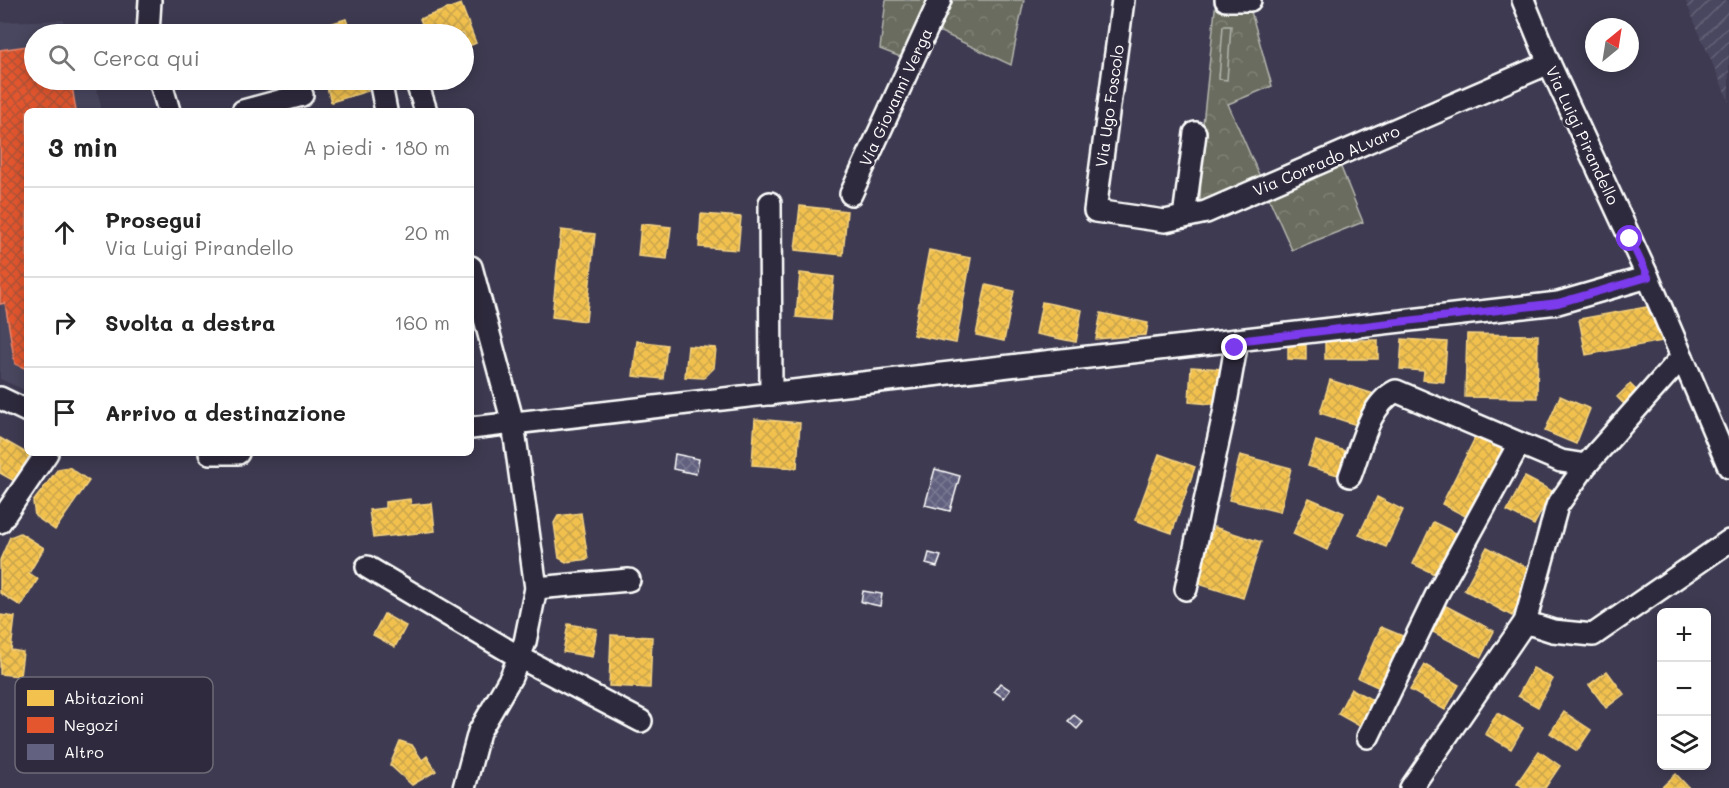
<!DOCTYPE html>
<html lang="it">
<head>
<meta charset="utf-8">
<style>
  body { margin:0; font-family:Mali,sans-serif; background:#f2f2f2; color:#222 }
  .controls { position:absolute; right:18px; bottom:18px; display:grid; overflow:hidden; border-radius:9px; box-shadow:0 3px 15px #0003 }
  .controls button { width:54px; height:54px; display:grid; place-items:center; padding:0; border:0; border-bottom:2px solid #e0e0e0; background:#fff; color:#222; font:30px sans-serif }
  .compass { position:absolute; left:1585px; top:18px; width:54px; height:54px; border-radius:50%; background:#fff; box-shadow:0 3px 15px #0003; rotate:30deg }
  .stop { position:absolute; width:18px; height:18px; margin:-14px; border:4px solid #7c3aed; border-radius:50%; background:#fff }
  .stop.end { background:#7c3aed; border-color:#fff; box-shadow:0 2px 6px #0008 }
  .list { margin:0; padding:0; list-style:none }
  h2 { display:flex; justify-content:space-between; align-items:center; height:78px; margin:0; padding:0 24px; font-size:26px }
  h2 small { font-size:20px; font-weight:400; color:#767676 }
  .list li { display:grid; grid-template-columns:39px 1fr auto; gap:18px; align-items:center; box-sizing:border-box; height:90px; padding:0 24px; border-top:2px solid #e0e0e0 }
  .list b { display:block; font-size:22px; white-space:nowrap }
  .list p { margin:0; font-size:20px; white-space:nowrap; color:#767676 }
  .list em { font-size:20px; font-style:normal; color:#767676 }
  .icon { flex:none; width:33px; height:33px; fill:none; stroke:currentColor; stroke-width:2; stroke-linecap:round; stroke-linejoin:round }
  .map { position:relative; flex:none; width:1729px; height:788px; overflow:hidden }
  .search { position:absolute; background:#fff; box-shadow:0 3px 15px #0003; left:24px; top:24px; width:450px; height:66px; display:flex; align-items:center; gap:15px; box-sizing:border-box; padding:0 21px; border-radius:33px; color:#767676; font-size:22px }
  .panel { position:absolute; background:#fff; box-shadow:0 3px 15px #0003; left:24px; top:108px; width:450px; height:348px; border-radius:9px }
  .map>svg:first-child { display:block }
</style>
</head>
<body>
<div class="map">
<svg width="1729" height="788" viewBox="0 0 1729 788">
  <defs>
    <pattern id="industrial-furrows" width="10" height="10" patternUnits="userSpaceOnUse" patternTransform="scale(1.5)"><rect width="10" height="10" fill="#49465f"/><path d="M-1 1l2-2M0 10L10 0M9 11l2-2" fill="none" stroke="#646277"/></pattern>
    <pattern id="park-crowns" width="20" height="18" patternUnits="userSpaceOnUse" patternTransform="scale(1.5)"><rect width="20" height="18" fill="#696c5e"/><path d="M2 6a3 3 0 1 1 6 0M12 15a3 3 0 1 1 6 0" fill="none" stroke="#808276"/></pattern>
    <pattern id="homes-cross-hatch" width="8" height="8" patternUnits="userSpaceOnUse" patternTransform="scale(1.5)"><rect width="8" height="8" fill="#f2c14e"/><path d="M0 0l8 8M0 8l8-8" fill="none" stroke="#c8a44e"/></pattern>
    <pattern id="shops-cross-hatch" width="8" height="8" patternUnits="userSpaceOnUse" patternTransform="scale(1.5)"><rect width="8" height="8" fill="#e4572e"/><path d="M0 0l8 8M0 8l8-8" fill="none" stroke="#af5338"/></pattern>
    <pattern id="building-cross-hatch" width="8" height="8" patternUnits="userSpaceOnUse" patternTransform="scale(1.5)"><rect width="8" height="8" fill="#62617f"/><path d="M0 0l8 8M0 8l8-8" fill="none" stroke="#7a7992"/></pattern>
  </defs>
  <rect width="100%" height="100%" fill="#3e3a51"/>
  <filter id="ink" filterUnits="userSpaceOnUse"><feTurbulence type="fractalNoise" baseFrequency=".0167" numOctaves="2"/><feDisplacementMap in="SourceGraphic" scale="12" xChannelSelector="R" yChannelSelector="G"/><feConvolveMatrix kernelMatrix="1 2 1 2 8 2 1 2 1" color-interpolation-filters="sRGB"/></filter>
  <g filter="url(#ink)">
    <polygon fill="#49465f" points="63,20 75,34 34,34 34,80 95,80 102,111 27,111 27,391 0,379 0,22"/>
    <polygon fill="url(#industrial-furrows)" points="1685,0 1729,0 1729,102"/>
    <g fill="url(#park-crowns)" stroke="#b4b6ae" stroke-width="1.5">
      <polygon points="886,0 1024,0 1011,65 928,26 911,61 880,49"/>
      <polygon points="1216,0 1248,1 1272,86 1228,104 1264,186 1336,155 1363,222 1292,250 1264,187 1200,206 1202,134"/>
    </g>
    <polygon fill="#696c5e" stroke="#b4b6ae" stroke-width="1.5" points="1223,26 1231,26 1227,80 1219,79"/>
    <g fill="url(#homes-cross-hatch)" stroke="#f6d483" stroke-width="1.5">
      <polygon points="461,4 476,43 464,48 464,34 426,34 420,19"/>
      <polygon points="346,19 351,34 311,34 310,30"/>
      <polygon points="325,80 364,80 368,91 331,102"/>
      <polygon points="800,206 847,211 843,255 795,250"/>
      <polygon points="701,214 741,217 738,250 699,247"/>
      <polygon points="641,224 671,227 667,259 638,256"/>
      <polygon points="561,230 595,234 586,321 552,317"/>
      <polygon points="929,250 971,258 956,343 913,335"/>
      <polygon points="800,273 834,277 830,320 796,317"/>
      <polygon points="986,285 1014,291 1004,341 976,335"/>
      <polygon points="1042,302 1082,310 1076,342 1036,334"/>
      <polygon points="1657,305 1663,341 1586,355 1579,319"/>
      <polygon points="1101,313 1148,323 1146,335 1096,339"/>
      <polygon points="1467,334 1538,335 1537,398 1465,397"/>
      <polygon points="1402,339 1447,342 1444,382 1423,380 1424,371 1400,369"/>
      <rect x="1325" y="340" width="53" height="19"/>
      <polygon points="637,341 667,345 663,379 633,376"/>
      <polygon points="1288,345 1306,345 1306,360 1288,359"/>
      <polygon points="688,346 716,348 714,368 704,378 685,377"/>
      <polygon points="1191,367 1224,369 1221,405 1189,402"/>
      <polygon points="1330,380 1374,394 1363,427 1320,413"/>
      <polygon points="1630,384 1641,395 1628,408 1617,397"/>
      <polygon points="1560,396 1590,409 1576,444 1545,431"/>
      <polygon points="755,419 800,423 797,468 752,465"/>
      <polygon points="1476,436 1505,451 1471,519 1442,504"/>
      <polygon points="0,438 30,455 16,482 0,473"/>
      <polygon points="1316,441 1345,451 1338,475 1308,466"/>
      <polygon points="1159,454 1195,467 1172,533 1135,520"/>
      <polygon points="1240,455 1291,468 1280,512 1229,500"/>
      <polygon points="69,467 89,481 55,530 35,516 33,502 58,469"/>
      <polygon points="1525,477 1552,491 1534,525 1507,511"/>
      <polygon points="1377,497 1403,510 1386,547 1359,535"/>
      <polygon points="1309,498 1344,513 1327,550 1293,534"/>
      <polygon points="410,499 411,505 432,503 435,531 373,538 369,510 385,508 385,502"/>
      <polygon points="581,513 588,559 566,562 559,558 554,523 558,516"/>
      <polygon points="1433,522 1462,536 1443,578 1413,564"/>
      <polygon points="1214,527 1261,542 1243,598 1196,583"/>
      <polygon points="20,533 44,548 29,573 38,579 21,606 0,593 0,560 10,537"/>
      <polygon points="1487,547 1535,572 1512,616 1464,590"/>
      <polygon points="1446,606 1494,631 1481,657 1433,632"/>
      <polygon points="384,614 406,626 395,647 373,635"/>
      <polygon points="0,615 15,617 11,650 23,652 20,676 0,674"/>
      <polygon points="568,624 597,629 592,657 563,652"/>
      <polygon points="1381,627 1405,637 1382,689 1358,678"/>
      <polygon points="611,635 652,637 650,688 609,686"/>
      <polygon points="1425,665 1459,685 1445,710 1410,690"/>
      <polygon points="1533,668 1553,679 1538,707 1518,696"/>
      <polygon points="1607,671 1624,694 1606,708 1589,685"/>
      <polygon points="1351,689 1377,702 1363,728 1338,714"/>
      <polygon points="1564,712 1591,730 1577,751 1550,733"/>
      <polygon points="1497,713 1523,728 1511,749 1485,734"/>
      <polygon points="400,741 412,745 422,760 427,756 436,771 412,785 390,765"/>
      <polygon points="1539,751 1560,766 1545,788 1524,788 1517,783"/>
      <polygon points="1676,774 1689,788 1661,788"/>
    </g>
    <polygon fill="url(#shops-cross-hatch)" stroke="#ec896d" stroke-width="1.5" points="34,45 34,80 71,80 76,111 27,111 27,369 15,364 5,303 0,304 0,50"/>
    <g fill="url(#building-cross-hatch)" stroke="#fff" stroke-width="1.5">
      <polygon points="675,454 699,459 696,474 673,469"/>
      <polygon points="935,469 960,476 950,511 925,505"/>
      <polygon points="929,553 941,556 937,567 926,564"/>
      <polygon points="863,591 882,594 880,606 861,602"/>
      <polygon points="1000,683 1010,690 1004,698 994,691"/>
      <polygon points="1074,715 1083,722 1077,729 1068,721"/>
    </g>
    <g fill="none" stroke-linecap="round" stroke-linejoin="round">
      <g stroke="#fff" stroke-width="26">
        <g id="minor">
          <polyline points="1123,0 1095,211 1165,221 1206,212 1549,63"/>
          <polyline points="1226,0 1250,0"/>
          <polyline points="1523,0 1549,63 1648,277 1729,467"/>
          <polyline points="148,34 150,0"/>
          <polyline points="160,80 169,111"/>
          <polyline points="380,80 386,111"/>
          <polyline points="416,80 426,111"/>
          <polyline points="243,111 302,95"/>
          <polyline points="851,194 940,0"/>
          <polyline points="770,203 771,394"/>
          <polyline points="1184,217 1195,133"/>
          <polyline points="0,398 27,411"/>
          <polyline points="471,428 1558,303 1648,277"/>
          <polyline points="210,453 238,453"/>
          <path d="M1350 476C1361 448 1368 405 1396 391L1561 461 1586 465"/>
          <polyline points="0,522 47,453"/>
          <polyline points="367,567 519,657 641,721"/>
          <polyline points="536,588 629,580"/>
          <polyline points="1186,589 1224,414 1237,341"/>
          <polyline points="1525,622 1553,631 1593,635 1729,541"/>
          <polyline points="1368,737 1437,594 1519,444"/>
          <polyline points="464,788 479,732 511,677 525,642 536,588 513,423 471,267"/>
          <polyline points="1411,788 1525,622 1557,506 1586,465 1682,357"/>
        </g>
      </g>
      <use href="#minor" stroke="#2f2a3d" stroke-width="21"/>
    </g>
  </g>
  <g fill="none" stroke-linecap="round" stroke-linejoin="round" filter="url(#ink)">
    <polyline stroke="#7c3aed" stroke-width="8" points="1235,348 1237,341 1558,303 1648,277 1630,239"/>
  </g>
  <g text-anchor="middle" dominant-baseline="central" stroke-width="6" stroke-linejoin="round" paint-order="stroke">
    <g font-size="16" fill="#fff" stroke="#2f2a3d">
      <text transform="translate(895 97) rotate(-65)">Via Giovanni Verga</text>
      <text transform="translate(1109 106) rotate(-82)">Via Ugo Foscolo</text>
      <text transform="translate(1583 135) rotate(65)">Via Luigi Pirandello</text>
      <text transform="translate(1326 160) rotate(-23)">Via Corrado ALvaro</text>
    </g>
  </g>
  <rect x="15" y="677" width="198" height="96" rx="9" fill="#2f2a3d" stroke="#6d6a77" stroke-width="1.5"/>
  <rect x="27" y="690" width="27" height="16" fill="#f2c14e"/>
  <rect x="27" y="717" width="27" height="16" fill="#e4572e"/>
  <rect x="27" y="744" width="27" height="16" fill="#62617f"/>
  <g font-size="16" fill="#fff">
    <text x="64" y="704">Abitazioni</text>
    <text x="64" y="731">Negozi</text>
    <text x="64" y="758">Altro</text>
  </g>
</svg>
<div class="controls">
<button>+</button>
<button>−</button>
<button><svg class="icon" aria-label="layers" viewBox="0 0 24 24"><path d="M12 4l9 5-9 5-9-5zM3 14l9 5 9-5"/></svg></button>
</div>
<svg class="compass" viewBox="-18 -18 36 36"><path d="M0-13l5 13h-10z" fill="#e53935"/><path d="M0 13l5-13h-10z" fill="#767676"/></svg>
<div class="stop" style="left:1630px;top:239px"></div>
<div class="stop end" style="left:1235px;top:348px"></div>
<div class="search"><svg class="icon" aria-label="search" viewBox="0 0 24 24"><circle cx="10" cy="10" r="6"/><path d="M15 15l6 6"/></svg>Cerca qui</div>
<section class="panel">
<h2>3 min<small>A piedi · 180 m</small></h2>
<ul class="list">
<li><svg class="icon" aria-label="ahead" viewBox="0 0 24 24"><path d="M12 20V5M6 11l6-6 6 6"/></svg><div><b>Prosegui</b><p>Via Luigi Pirandello</p></div><em>20 m</em></li>
<li><svg class="icon" aria-label="right" viewBox="0 0 24 24"><path d="M7 20v-9h11M14 6l5 5-5 5"/></svg><div><b>Svolta a destra</b></div><em>160 m</em></li>
<li><svg class="icon" aria-label="arrive" viewBox="0 0 24 24"><path d="M6 21V4h12l-3 4 3 4H6"/></svg><div><b>Arrivo a destinazione</b></div></li>
</ul>
</section>
</div>
</body>
</html>
